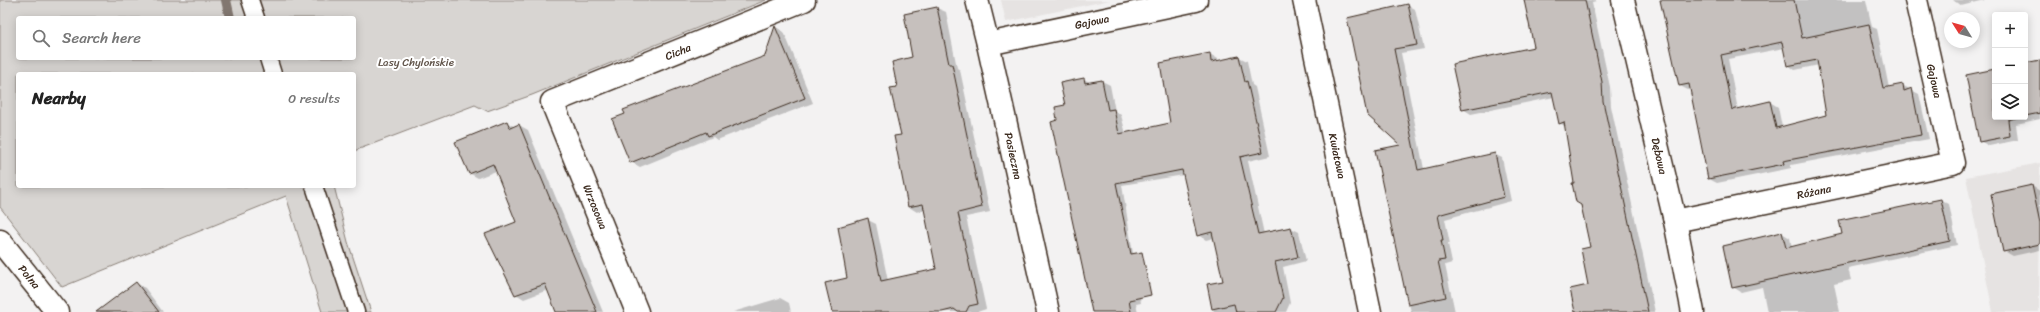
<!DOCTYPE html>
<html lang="en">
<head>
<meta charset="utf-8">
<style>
  body { margin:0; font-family:Sriracha,sans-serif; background:#f6f6f6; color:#222 }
  .controls { position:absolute; right:12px; top:12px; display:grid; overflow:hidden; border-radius:4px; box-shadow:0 2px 10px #0003 }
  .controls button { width:36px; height:36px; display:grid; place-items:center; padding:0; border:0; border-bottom:1px solid #e0e0e0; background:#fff; color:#222; font:20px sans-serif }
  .compass { position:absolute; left:1944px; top:12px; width:36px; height:36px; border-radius:50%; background:#fff; box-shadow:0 2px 10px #0003; rotate:307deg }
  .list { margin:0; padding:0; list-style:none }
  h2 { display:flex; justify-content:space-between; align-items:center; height:52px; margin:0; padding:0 16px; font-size:17px }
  h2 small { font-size:13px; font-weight:400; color:#767676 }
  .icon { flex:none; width:22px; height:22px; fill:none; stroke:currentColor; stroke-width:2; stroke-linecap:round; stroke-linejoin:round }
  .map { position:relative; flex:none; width:2040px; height:312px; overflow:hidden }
  .search { position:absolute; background:#fff; box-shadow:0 2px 10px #0003; left:16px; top:16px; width:340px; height:44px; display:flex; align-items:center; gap:10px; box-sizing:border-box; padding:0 14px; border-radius:4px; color:#767676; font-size:15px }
  .panel { position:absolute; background:#fff; box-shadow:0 2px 10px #0003; left:16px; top:72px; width:340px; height:116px; border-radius:4px }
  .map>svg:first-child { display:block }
</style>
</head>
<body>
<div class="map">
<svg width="2040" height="312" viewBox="0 0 2040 312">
  <rect width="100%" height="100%" fill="#f3f2f2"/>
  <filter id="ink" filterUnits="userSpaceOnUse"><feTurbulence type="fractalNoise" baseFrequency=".025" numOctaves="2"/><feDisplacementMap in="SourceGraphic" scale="8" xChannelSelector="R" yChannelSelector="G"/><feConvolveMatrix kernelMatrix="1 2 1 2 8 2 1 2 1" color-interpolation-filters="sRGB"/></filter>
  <g filter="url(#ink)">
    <g fill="#e6e3e2">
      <polygon points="1001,0 1110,0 1006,22"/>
      <polygon points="2040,163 2039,312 1993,312 1966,177"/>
    </g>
    <path fill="#d8d5d2" stroke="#8a8078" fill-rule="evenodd" d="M0 0H766L532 95 487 111 475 105 354 151V74H18V186H334L348 242 371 312H322L286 196 62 287 0 207ZM18 18H354V58H18Z"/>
    <g fill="#0003" fill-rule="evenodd">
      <polygon points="1525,0 1596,0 1596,2 1592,3 1610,87 1611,106 1655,312 1576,312 1589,286 1591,248 1575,183 1566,127 1560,123 1554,97 1471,114 1463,109 1536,48"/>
      <path d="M1661 0H1866L1872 27 1877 29 1889 88 1902 85 1919 94 1929 139 1791 165V168L1717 183 1709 179 1691 89 1688 90 1680 86ZM1784 48 1788 65 1795 70 1819 65 1827 116 1782 127 1778 107 1770 102 1738 110 1728 59Z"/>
      <polygon points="1953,0 1985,0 1961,6"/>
      <polygon points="1408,5 1415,9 1424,49 1401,53 1424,169 1494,154 1502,158 1511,201 1445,219 1450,244 1448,244 1452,263 1445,265 1455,312 1411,312 1376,151 1401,146 1368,115"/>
      <polygon points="937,8 946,12 957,68 960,70 990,212 966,217 986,309 977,312 833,312 848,279 868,220 876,224 888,281 938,270 925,210 917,212 909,207 898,88 914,58 905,14"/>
      <polygon points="776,27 784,32 813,103 717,140 713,137 640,167 631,162 766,57"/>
      <polygon points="1210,54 1218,59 1218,61 1239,57 1247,61 1252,85 1255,87 1270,156 1248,161 1264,234 1291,228 1299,232 1306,261 1283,267 1290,303 1286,312 1214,312 1208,285 1224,281 1214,238 1206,240 1198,235 1184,175 1122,185 1141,303 1136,304 1138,312 1093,312 1059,121 1066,106 1084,79 1091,83 1102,81 1110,85 1115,111 1121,115 1126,134 1172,123"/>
      <polygon points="2040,62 2040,119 2016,124 2018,140 1989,146 1980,141 1995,70 1995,117 2025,117 2025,64"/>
      <polygon points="506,122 515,127 519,125 528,130 603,312 557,312 548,290 524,299 516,294 517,222 496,171 478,178 469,173"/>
      <polygon points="2032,186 2040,191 2040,250 2013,256 2004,251"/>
      <polygon points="1941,200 1949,204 1957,245 1848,268 1851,280 1834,284 1840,312 1767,312 1762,287 1741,292 1733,287 1782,233 1790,238 1792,248 1843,235"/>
      <polygon points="136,283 145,288 163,312 119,312"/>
      <polygon points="780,298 789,303 791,312 733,312"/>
    </g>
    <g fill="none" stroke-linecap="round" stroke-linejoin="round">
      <polyline stroke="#827770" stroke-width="10" points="226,0 230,18"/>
    </g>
    <g fill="#c6c0bd" stroke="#3b2a1e" fill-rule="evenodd">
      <polygon points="1524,0 1585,0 1602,82 1603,101 1648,312 1575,312 1570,289 1588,285 1581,249 1590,247 1581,205 1576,202 1572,183 1574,183 1564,122 1559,124 1552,92 1462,110 1452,64 1534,47"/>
      <path d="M1660 0H1794L1802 38 1869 24 1883 88 1903 84 1904 91 1912 88 1921 135 1783 161 1784 164 1708 179 1689 84 1679 86ZM1782 42 1787 66 1817 60 1826 115 1776 128 1770 101 1732 110 1721 55Z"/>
      <polygon points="1408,4 1417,45 1394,49 1418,170 1495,153 1504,197 1438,215 1443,240 1441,240 1445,260 1438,261 1446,297 1408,305 1375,150 1400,145 1367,115 1347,18"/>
      <polygon points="937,7 949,64 952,64 982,207 958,213 978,304 969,306 966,312 958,312 954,309 942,312 832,312 825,283 847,278 838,227 868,218 881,281 936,269 923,204 908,207 894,136 901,135 890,88 897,87 892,62 912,57 904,14"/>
      <polygon points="775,26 805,98 708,136 706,132 630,163 612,119 625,114 623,110 765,56"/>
      <polygon points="1210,53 1211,62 1239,56 1245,82 1247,81 1263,152 1240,157 1258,234 1291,227 1298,257 1275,262 1283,298 1276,312 1236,312 1234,304 1212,309 1207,284 1223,281 1212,232 1197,236 1182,170 1116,183 1131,254 1142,252 1151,295 1129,300 1131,312 1092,312 1051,122 1057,120 1055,107 1065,105 1060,83 1084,78 1085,83 1102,80 1108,110 1114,109 1119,134 1170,123 1160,63"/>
      <polygon points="2040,60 2040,113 2025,116 2025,63"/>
      <polygon points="1995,69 1995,117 2019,117 2008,120 2010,136 1979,142 1966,75"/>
      <polygon points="507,121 510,128 519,124 597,312 556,312 545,284 515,295 485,234 516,222 493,164 469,174 455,142"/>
      <polygon points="2032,185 2040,223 2040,244 2003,252 1991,194"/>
      <polygon points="1941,199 1950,241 1732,288 1723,246 1782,232 1786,248 1842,234 1839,220"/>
      <polygon points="136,282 159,312 96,312"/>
    </g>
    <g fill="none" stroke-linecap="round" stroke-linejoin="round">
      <g stroke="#3b2a1e" stroke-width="19">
        <g id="lane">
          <polyline points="250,0 256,18"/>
          <polyline points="268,58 273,74"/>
          <polyline points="314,186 356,312"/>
        </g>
      </g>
      <g stroke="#3b2a1e" stroke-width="25">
        <g id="street">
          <polyline points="977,0 988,44 1048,312"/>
          <polyline points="1304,0 1370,312"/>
          <polyline points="1623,0 1675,221 1693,312"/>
          <polyline points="988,44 1196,0"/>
          <polyline points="1675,221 1953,163 1916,0"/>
          <polyline points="0,241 57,312"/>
          <polyline points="637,312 552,102 804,0"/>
        </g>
      </g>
      <use href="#lane" stroke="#fff" stroke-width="16"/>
      <use href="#street" stroke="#fff" stroke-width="22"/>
    </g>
  </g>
  <g text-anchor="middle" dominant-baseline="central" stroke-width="4" stroke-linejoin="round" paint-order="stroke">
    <g font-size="11" fill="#3b2a1e" stroke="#fff">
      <text transform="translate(1092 22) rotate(-12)">Gajowa</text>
      <text transform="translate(678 52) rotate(-22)">Cicha</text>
      <text transform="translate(1934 81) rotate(77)">Gajowa</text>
      <text transform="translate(1013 156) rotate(78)">Pasieczna</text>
      <text transform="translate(1337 156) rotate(78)">Kwiatowa</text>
      <text transform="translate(1659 156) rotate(77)">Dębowa</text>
      <text transform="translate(1814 192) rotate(-12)">Różana</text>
      <text transform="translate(595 207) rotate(68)">Wrzosowa</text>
      <text transform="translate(29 277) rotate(51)">Polna</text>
    </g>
    <g font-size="11" fill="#62554b" stroke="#fff">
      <text x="416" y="62">Lasy Chylońskie</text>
    </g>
  </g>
</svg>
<div class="controls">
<button>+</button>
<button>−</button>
<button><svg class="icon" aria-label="layers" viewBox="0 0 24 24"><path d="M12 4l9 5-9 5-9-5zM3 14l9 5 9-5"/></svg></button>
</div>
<svg class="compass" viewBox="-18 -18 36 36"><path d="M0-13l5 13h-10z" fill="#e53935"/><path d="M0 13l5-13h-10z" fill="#767676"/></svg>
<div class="search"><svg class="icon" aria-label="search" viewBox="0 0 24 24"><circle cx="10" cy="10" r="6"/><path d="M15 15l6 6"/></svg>Search here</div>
<section class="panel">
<h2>Nearby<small>0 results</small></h2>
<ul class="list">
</ul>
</section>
</div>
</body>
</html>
